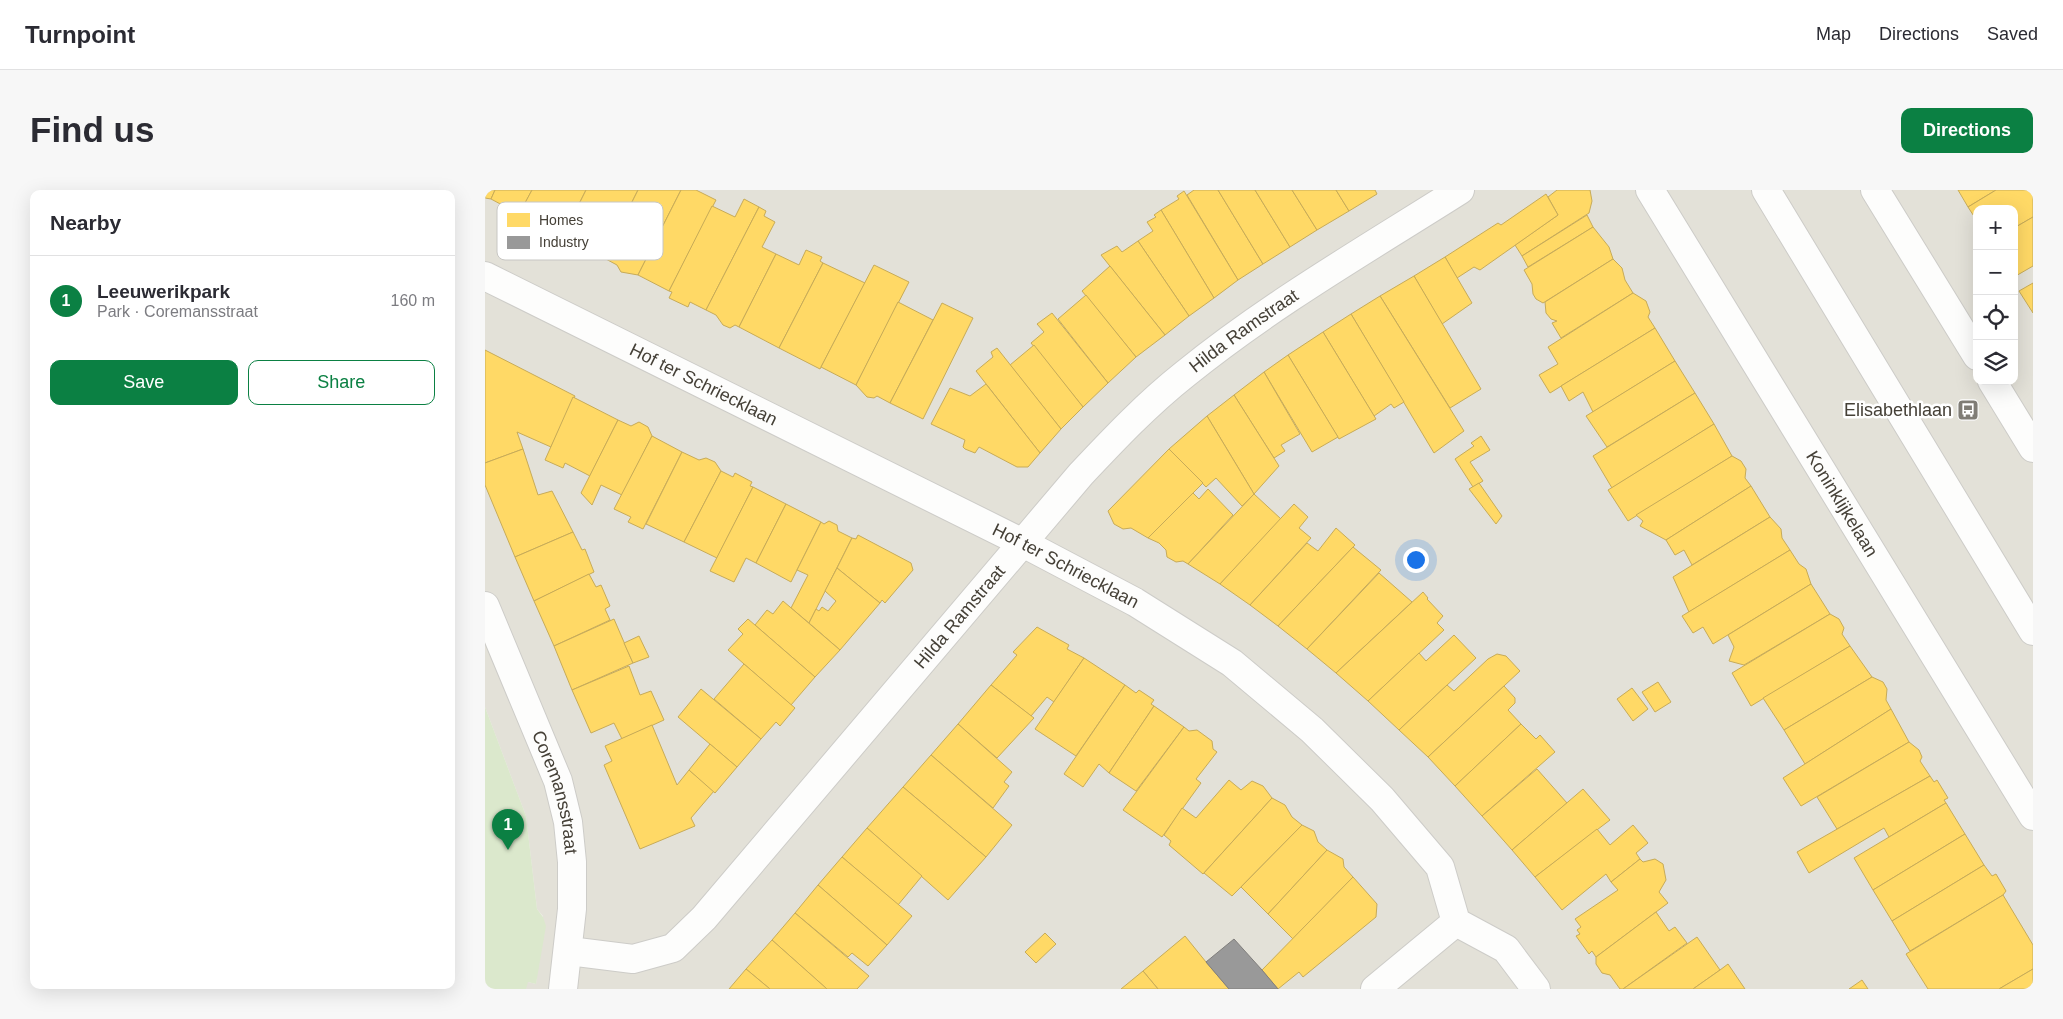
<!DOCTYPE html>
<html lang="en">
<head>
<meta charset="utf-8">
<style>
  body { margin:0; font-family:Helvetica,sans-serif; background:#f7f7f7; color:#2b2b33 }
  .controls { position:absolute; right:15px; top:15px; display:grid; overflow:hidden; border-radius:10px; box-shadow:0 5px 20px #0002 }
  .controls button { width:45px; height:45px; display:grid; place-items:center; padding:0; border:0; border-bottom:1px solid #e1e1e2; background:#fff; color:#2b2b33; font:25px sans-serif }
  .you { position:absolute; left:930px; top:369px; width:18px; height:18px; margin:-12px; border:4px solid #fff; border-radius:50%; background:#1a73e8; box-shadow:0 0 0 8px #1a73e833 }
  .badge { display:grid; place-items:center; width:32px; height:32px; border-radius:50%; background:#0b8043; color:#fff; font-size:16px; font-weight:700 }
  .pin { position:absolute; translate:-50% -41px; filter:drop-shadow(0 1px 2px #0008) }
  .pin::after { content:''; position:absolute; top:26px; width:18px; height:15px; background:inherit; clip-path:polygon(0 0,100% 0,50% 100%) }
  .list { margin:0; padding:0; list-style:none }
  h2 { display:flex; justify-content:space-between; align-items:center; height:65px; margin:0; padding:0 20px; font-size:21px }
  h2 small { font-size:16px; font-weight:400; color:#7c7c81 }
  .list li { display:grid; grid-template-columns:32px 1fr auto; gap:15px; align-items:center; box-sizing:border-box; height:90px; padding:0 20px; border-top:1px solid #e1e1e2 }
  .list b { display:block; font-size:19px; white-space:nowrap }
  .list p { margin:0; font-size:16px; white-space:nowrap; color:#7c7c81 }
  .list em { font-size:16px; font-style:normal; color:#7c7c81 }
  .actions { display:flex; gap:10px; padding:15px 20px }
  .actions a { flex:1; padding:11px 0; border:1px solid #0b8043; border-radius:10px; text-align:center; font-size:18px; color:#0b8043 }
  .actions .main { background:#0b8043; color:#fff }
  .icon { flex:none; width:28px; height:28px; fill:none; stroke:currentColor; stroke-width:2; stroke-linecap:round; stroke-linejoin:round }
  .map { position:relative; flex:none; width:1548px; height:799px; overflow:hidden; border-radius:10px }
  header { display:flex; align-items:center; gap:30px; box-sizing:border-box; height:70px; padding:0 25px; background:#fff; border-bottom:1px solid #e1e1e2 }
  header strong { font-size:24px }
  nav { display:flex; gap:28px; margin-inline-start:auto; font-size:18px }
  .intro { display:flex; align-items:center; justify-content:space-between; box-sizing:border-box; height:120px; padding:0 30px }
  h1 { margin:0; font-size:35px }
  .button { padding:12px 22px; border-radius:10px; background:#0b8043; color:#fff; font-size:18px; font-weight:700 }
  main { display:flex; gap:30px; padding:0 30px }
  aside { flex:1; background:#fff; border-radius:10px; box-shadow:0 5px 20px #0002 }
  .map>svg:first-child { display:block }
</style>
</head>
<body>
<header>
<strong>Turnpoint</strong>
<nav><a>Map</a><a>Directions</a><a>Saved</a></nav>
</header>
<div class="intro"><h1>Find us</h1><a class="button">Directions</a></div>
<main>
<aside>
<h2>Nearby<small></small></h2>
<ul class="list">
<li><span class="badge">1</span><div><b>Leeuwerikpark</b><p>Park · Coremansstraat</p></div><em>160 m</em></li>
</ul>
<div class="actions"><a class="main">Save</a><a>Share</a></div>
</aside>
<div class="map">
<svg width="1548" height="799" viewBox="0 0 1548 799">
  <rect width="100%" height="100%" fill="#efefea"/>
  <path fill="#e3e1d8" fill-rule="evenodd" d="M0 0H1548V799H33L35 790 51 794 58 726 52 719 41 626 0 517ZM1492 19H1529V191H1492Z"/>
  <polygon fill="#dbe8cc" points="0,517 41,626 52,719 58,727 61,736 51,794 43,792 41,799 0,799"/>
  <g fill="#ffd966" stroke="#c7ab58">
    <polygon points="0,0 10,0 6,9 0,8"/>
    <polygon points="10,0 47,0 34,24 6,9"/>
    <polygon points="47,0 101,0 78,46 34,24"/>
    <polygon points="101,0 153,0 119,68 78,46"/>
    <polygon points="153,0 196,0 153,85 136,82 132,75 119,68"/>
    <polygon points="196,0 211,0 231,10 184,101 153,85"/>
    <polygon points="709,0 733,0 778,74 753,90 702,5"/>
    <polygon points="733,0 770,0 805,57 778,74"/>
    <polygon points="770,0 807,0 832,40 805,57"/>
    <polygon points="807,0 851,0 864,21 832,40"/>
    <polygon points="851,0 890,0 892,4 864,21"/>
    <polygon points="1105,0 1107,11 1104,23 1037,66 1030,55 1073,25 1063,7 1072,0"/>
    <polygon points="1473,0 1511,0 1483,17"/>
    <polygon points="1511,0 1548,0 1548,27 1529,38 1529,19 1492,19 1492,31 1483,17"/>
    <polygon points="699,1 753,90 729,108 676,20 694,9 692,6"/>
    <polygon points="1061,4 1073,25 995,80 989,77 972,88 960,67 1013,33 1016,35"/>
    <polygon points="259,9 274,17 221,120 205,112 203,117 184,108 187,102 184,101 227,16 250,27"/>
    <polygon points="274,17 281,21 279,26 290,32 277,57 291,64 254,137 250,135 245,138 238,135 231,125 221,120"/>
    <polygon points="676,20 729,108 704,126 653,51 668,41 662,32 671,27 669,25"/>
    <polygon points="1102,25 1108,37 1043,77 1037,66"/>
    <polygon points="1548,27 1548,76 1529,87 1529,38"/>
    <polygon points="1108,37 1124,57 1128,69 1058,113 1051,109 1048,104 1047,94 1039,80"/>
    <polygon points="653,51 704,126 680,145 616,65 632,56 637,62"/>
    <polygon points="321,60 337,67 335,71 338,73 294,158 254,137 291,64 314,75"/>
    <polygon points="960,67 987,113 957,134 929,86"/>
    <polygon points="1128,69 1137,78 1140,90 1148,103 1076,148 1067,133 1072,131 1066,129 1061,123 1060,112"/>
    <polygon points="338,73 380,93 335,179 294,158"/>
    <polygon points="389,75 424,92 371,195 336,177"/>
    <polygon points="625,76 680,145 651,167 597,101"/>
    <polygon points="929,86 996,199 965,218 895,106"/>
    <polygon points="1548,93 1548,123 1534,101"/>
    <polygon points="1148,103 1161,111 1165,122 1163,127 1170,138 1065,203 1054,185 1073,174 1063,157"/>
    <polygon points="601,105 651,167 623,193 573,129"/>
    <polygon points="895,106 979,241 949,263 866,124"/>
    <polygon points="413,112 448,130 405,213 392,206 389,208 382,207 371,195"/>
    <polygon points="457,113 488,128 438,229 405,213"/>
    <polygon points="567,123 623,193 598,217 546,153 559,142 552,134"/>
    <polygon points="866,124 919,212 909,218 906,214 889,226 838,142"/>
    <polygon points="1170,138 1190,171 1108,222 1098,202 1084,211 1076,196"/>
    <polygon points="838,142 891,229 854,249 803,165"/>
    <polygon points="549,155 598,217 576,239 525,175"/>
    <polygon points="512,158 576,239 555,263 491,181 508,167 506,162"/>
    <polygon points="0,160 90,206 66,257 32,242 38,259 0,273"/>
    <polygon points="803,165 853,247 827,262 779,182"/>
    <polygon points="1190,171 1210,203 1122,257 1101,226"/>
    <polygon points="779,182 815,244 796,255 800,261 789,268 749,205"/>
    <polygon points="501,194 555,263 543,277 532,277 494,257 490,263 480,259 478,257 480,250 446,234 465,198 485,206"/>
    <polygon points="1210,203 1229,234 1127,298 1108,266"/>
    <polygon points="749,205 794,276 769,304 722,226"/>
    <polygon points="88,207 133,230 105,286 80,273 78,278 60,270"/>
    <polygon points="722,226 769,304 757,316 731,288 721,297 684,259"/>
    <polygon points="133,230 146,236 154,232 163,237 167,246 137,305 116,295 107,315 96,303"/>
    <polygon points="1229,234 1247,266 1143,331 1123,300"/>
    <polygon points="167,246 197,262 158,339 143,332 146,327 129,319"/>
    <polygon points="996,246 1005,260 985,272 998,291 988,297 970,269 989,256 986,253"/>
    <polygon points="38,259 53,305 67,301 88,342 30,367 0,295 0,273"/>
    <polygon points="684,259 718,293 663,348 646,338 638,339 629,334 623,321"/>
    <polygon points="197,262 214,270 221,268 230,272 236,281 199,352 161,334"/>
    <polygon points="1247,266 1256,271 1261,279 1260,288 1266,296 1181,350 1155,336 1158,331 1151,325"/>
    <polygon points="236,281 248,287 250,283 267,292 265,296 268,297 232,368 199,352"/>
    <polygon points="994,293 1017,326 1011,334 984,299"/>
    <polygon points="1266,296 1285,327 1207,375 1199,360 1190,365 1181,350"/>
    <polygon points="268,297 301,314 271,373 261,368 249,392 225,381"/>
    <polygon points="723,299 748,325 703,374 698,371 691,372 682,367 681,360 674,353 663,348 708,303 714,309"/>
    <polygon points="769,304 796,329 735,394 703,374"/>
    <polygon points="301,314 336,332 306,392 271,373"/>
    <polygon points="809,314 823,327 814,338 826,348 765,415 735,394"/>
    <polygon points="1285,327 1296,339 1297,348 1305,360 1204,422 1188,387"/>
    <polygon points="344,331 352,335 353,341 367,348 324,433 306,418 323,385 312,380 336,332 339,334"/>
    <polygon points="851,338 870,355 793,436 765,415 822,353 833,361"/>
    <polygon points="88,342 97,360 100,359 109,382 49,411 30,367"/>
    <polygon points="373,345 426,373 428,380 400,413 397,410 395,413 352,378 367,348 371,349"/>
    <polygon points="868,357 896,380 822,459 793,436"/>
    <polygon points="1305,360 1314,374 1321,379 1326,394 1228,454 1218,437 1208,443 1197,426"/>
    <polygon points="352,378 395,413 355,460 324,433 331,419 334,421 337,417 343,421 351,411 340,401"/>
    <polygon points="894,383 927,412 851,483 822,459"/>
    <polygon points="104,384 111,397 116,395 125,416 120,419 125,430 69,456 49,411"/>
    <polygon points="1326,394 1345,424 1259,475 1244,471 1249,457 1243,445"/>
    <polygon points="938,402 943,408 942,409 958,426 952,433 959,440 883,511 851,483"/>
    <polygon points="298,411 355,460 330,487 270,435 282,420 288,424"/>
    <polygon points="1345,424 1354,429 1359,438 1357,444 1365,456 1266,516 1247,483"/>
    <polygon points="129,429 148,473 87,500 69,456"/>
    <polygon points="263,429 330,487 306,515 243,460 258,444 253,439"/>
    <polygon points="552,437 584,455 582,459 599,468 569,512 562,507 546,526 506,495 532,465 528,462"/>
    <polygon points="969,445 991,468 914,540 883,511 934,463 941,471"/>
    <polygon points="154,446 164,467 148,473 139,453"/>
    <polygon points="1365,456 1387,487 1299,540 1278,508"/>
    <polygon points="1012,464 1021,466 1035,481 943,567 914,540 962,495 969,501 1003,469"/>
    <polygon points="599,468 640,495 591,566 550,539"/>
    <polygon points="259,474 310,518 295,536 291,532 276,549 229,509"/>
    <polygon points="144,476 155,505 166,501 179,530 137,549 129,533 106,543 87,500"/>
    <polygon points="1387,487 1398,492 1402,499 1401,510 1406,519 1320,574 1299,540"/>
    <polygon points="1173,492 1186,512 1170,522 1157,502"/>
    <polygon points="506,495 549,528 512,568 473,534"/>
    <polygon points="640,495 651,503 654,500 669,510 666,514 669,516 624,583 614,574 598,597 579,584"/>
    <polygon points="1019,496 1030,508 1030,513 1023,520 1036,534 970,596 943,567"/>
    <polygon points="1147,498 1163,519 1148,531 1132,509"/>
    <polygon points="216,499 276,549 252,577 193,527"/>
    <polygon points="669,516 699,537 651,601 624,583"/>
    <polygon points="1406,519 1424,552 1316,616 1298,588"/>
    <polygon points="473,534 527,582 519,592 524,596 508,618 446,565"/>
    <polygon points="1036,534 1051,549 1055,545 1070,562 997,626 970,596"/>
    <polygon points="167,535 192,595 204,580 229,601 206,628 210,636 155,659 119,575 127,571 120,556"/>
    <polygon points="699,537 704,541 712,540 727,551 728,559 732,562 711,589 716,593 677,647 638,620"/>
    <polygon points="1424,552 1434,560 1437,567 1435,571 1445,586 1352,639 1332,607"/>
    <polygon points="225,554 252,577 230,603 204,580"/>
    <polygon points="446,565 527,635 501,667 418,597"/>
    <polygon points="1052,579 1082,613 1027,660 997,626"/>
    <polygon points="1445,586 1449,592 1452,590 1463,608 1459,610 1461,613 1404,647 1399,638 1324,683 1312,662"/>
    <polygon points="744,590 756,600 767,591 778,596 787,608 718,684 684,655 686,651 679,645 697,618 711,628"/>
    <polygon points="418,597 501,667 463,710 382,638"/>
    <polygon points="1098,599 1125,630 1050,687 1027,660"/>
    <polygon points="787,608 800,615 807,627 817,635 747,706 719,683"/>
    <polygon points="1461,613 1480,644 1388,700 1369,668"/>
    <polygon points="817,635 829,641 833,652 842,660 783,724 756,697"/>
    <polygon points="1148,635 1163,653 1151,663 1155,669 1126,692 1121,684 1077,720 1050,687 1112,639 1125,655"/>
    <polygon points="382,638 437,686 413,715 357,667"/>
    <polygon points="1480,644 1499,675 1407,731 1388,700"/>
    <polygon points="842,660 858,669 859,677 868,687 808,749 783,724"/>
    <polygon points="357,667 427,726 402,755 333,695"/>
    <polygon points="1155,669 1158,672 1170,669 1178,674 1181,690 1174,702 1183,713 1111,767 1107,761 1104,764 1091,746 1095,744 1092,740 1096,737 1090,729 1133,700 1126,692"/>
    <polygon points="1499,675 1507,686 1511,684 1521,701 1518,705 1425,761 1407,731"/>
    <polygon points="868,687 892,714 891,727 818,787 814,782 793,799 777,780"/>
    <polygon points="333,695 402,755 383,776 367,763 363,767 310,723"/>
    <polygon points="1518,705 1548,755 1548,779 1514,799 1443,799 1421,764"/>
    <polygon points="1171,722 1184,741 1190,737 1202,753 1138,799 1135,799 1125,785 1117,783 1111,774 1111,767"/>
    <polygon points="310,723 384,786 372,799 342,799 287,750"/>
    <polygon points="560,743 571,754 551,773 540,762"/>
    <polygon points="700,746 721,772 744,799 673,799 658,781"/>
    <polygon points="1212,747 1235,780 1208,799 1138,799"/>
    <polygon points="287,750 342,799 285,799 261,779"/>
    <polygon points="1243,774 1260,799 1208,799 1235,780"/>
    <polygon points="261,779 285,799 244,799"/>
    <polygon points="1548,779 1548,799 1514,799"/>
    <polygon points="658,781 673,799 636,799"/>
    <polygon points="1377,790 1383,799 1364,799"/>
  </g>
  <polygon fill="#999" stroke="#807e7c" points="749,749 777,780 793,799 744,799 721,772"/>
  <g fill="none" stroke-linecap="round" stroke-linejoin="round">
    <g stroke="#cdccc8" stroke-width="30">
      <g id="street">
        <path id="s1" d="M1165 0 1548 626"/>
        <polyline points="1281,0 1548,441"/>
        <polyline points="1390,0 1492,166"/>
        <path id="s2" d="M0 86 538 353 650 412 747 473 827 540 897 609 955 677 971 732 1021 759 1051 799"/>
        <polyline points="1507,191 1548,258"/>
        <path id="s3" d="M0 416 73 591 83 632 87 672V719L78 799"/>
        <path id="s4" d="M84 761 148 769 188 758 219 728 596 284C629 249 662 214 700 184 785 115 882 59 975 0"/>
        <polyline points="890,799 971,732"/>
      </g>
    </g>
    <use href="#street" stroke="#fdfdfc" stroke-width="28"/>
  </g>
  <defs>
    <g id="bus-square" transform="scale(1.125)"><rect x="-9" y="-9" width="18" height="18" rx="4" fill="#807d76" stroke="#fff"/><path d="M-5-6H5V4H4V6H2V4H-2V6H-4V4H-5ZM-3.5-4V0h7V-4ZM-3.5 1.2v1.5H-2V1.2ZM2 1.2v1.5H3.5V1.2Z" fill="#fff"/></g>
  </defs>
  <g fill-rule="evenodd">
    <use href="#bus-square" x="1483" y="220"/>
  </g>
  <g text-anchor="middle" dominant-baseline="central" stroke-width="5" stroke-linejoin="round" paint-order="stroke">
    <g font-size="18" fill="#454037" stroke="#fff">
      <text stroke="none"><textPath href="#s4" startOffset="949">Hilda Ramstraat</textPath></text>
      <text stroke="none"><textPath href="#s2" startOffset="244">Hof ter Schriecklaan</textPath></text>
      <text stroke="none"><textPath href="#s1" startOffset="368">Koninklijkelaan</textPath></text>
      <text stroke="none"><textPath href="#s2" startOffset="649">Hof ter Schriecklaan</textPath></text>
      <text stroke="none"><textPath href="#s4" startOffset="544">Hilda Ramstraat</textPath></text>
      <text stroke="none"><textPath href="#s3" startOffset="200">Coremansstraat</textPath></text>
    </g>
    <g font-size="18" fill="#454037" stroke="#fff" text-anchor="end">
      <text x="1467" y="220">Elisabethlaan</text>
    </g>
  </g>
  <rect x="12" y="12" width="166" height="58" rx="8" fill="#fff" stroke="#c7c6c3" stroke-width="1"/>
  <rect x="22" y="23" width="23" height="14" fill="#ffd966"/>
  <rect x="22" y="46" width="23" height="13" fill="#999"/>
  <g font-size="14" fill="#454037">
    <text x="54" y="35">Homes</text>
    <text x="54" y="57">Industry</text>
  </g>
</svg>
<div class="controls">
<button>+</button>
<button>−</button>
<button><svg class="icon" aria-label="locate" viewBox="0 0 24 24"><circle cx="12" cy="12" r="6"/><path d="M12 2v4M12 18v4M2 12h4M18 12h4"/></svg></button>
<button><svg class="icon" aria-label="layers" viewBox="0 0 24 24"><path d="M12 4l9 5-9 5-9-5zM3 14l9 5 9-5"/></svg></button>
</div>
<div class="you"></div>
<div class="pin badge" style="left:23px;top:660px">1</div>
</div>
</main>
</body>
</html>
